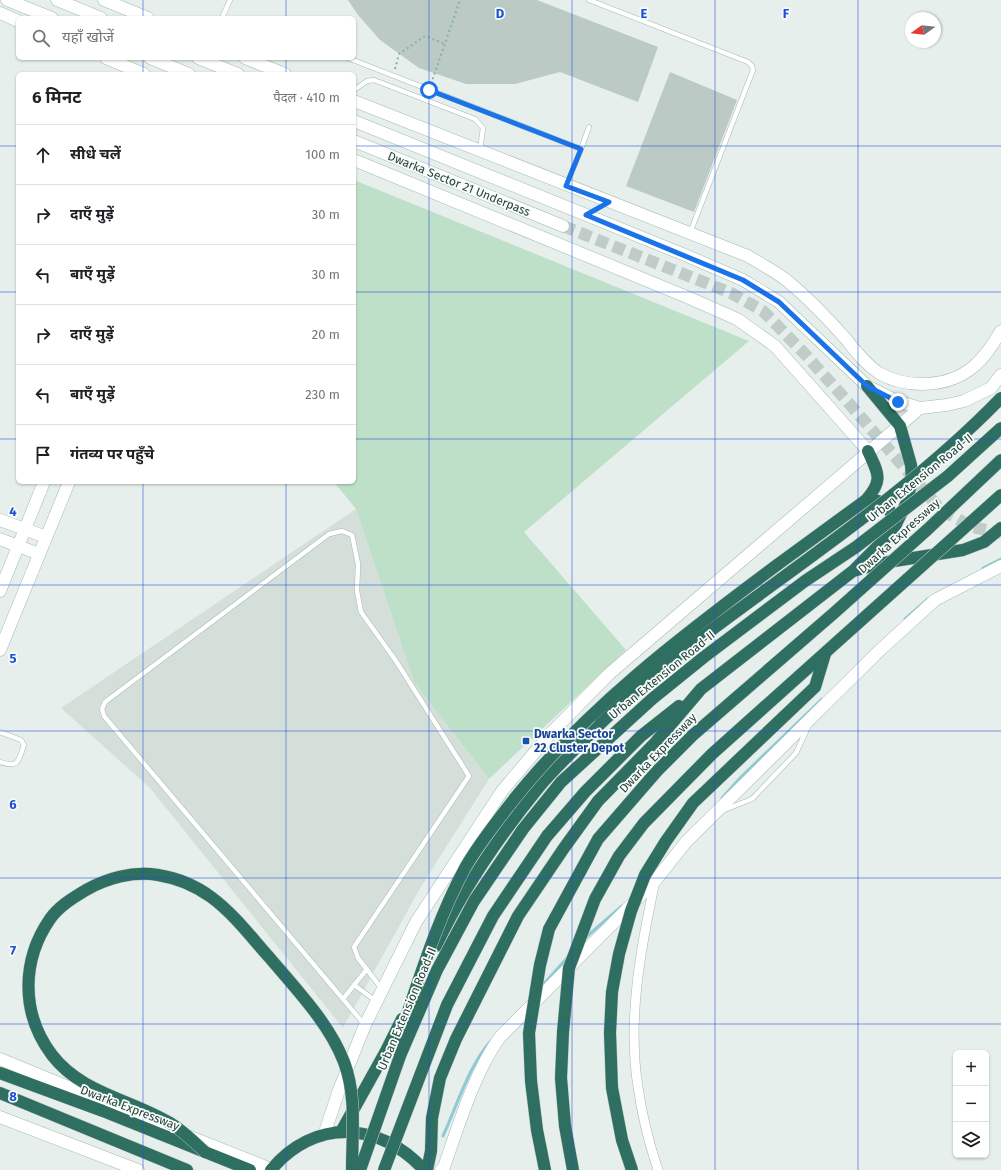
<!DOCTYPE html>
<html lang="hi">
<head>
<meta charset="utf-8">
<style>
  body { margin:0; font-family:"Fira Sans","Noto Sans Devanagari",sans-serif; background:#f6f6f6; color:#202124 }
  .controls { position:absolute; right:12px; bottom:12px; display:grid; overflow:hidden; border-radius:6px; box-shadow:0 1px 3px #0004 }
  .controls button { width:36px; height:36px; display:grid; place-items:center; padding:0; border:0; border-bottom:1px solid #e0e0e0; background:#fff; color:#202124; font:20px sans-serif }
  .compass { position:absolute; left:905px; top:12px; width:36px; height:36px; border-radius:50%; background:#fff; box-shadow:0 1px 3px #0004; rotate:255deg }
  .stop { position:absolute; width:12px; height:12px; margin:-9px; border:3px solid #1a73e8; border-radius:50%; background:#fff }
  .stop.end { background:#1a73e8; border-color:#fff; box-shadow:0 1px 4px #0008 }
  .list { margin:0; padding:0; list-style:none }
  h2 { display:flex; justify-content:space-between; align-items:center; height:52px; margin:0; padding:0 16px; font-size:17px }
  h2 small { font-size:13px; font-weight:400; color:#757577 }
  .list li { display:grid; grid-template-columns:26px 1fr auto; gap:12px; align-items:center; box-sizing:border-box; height:60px; padding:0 16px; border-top:1px solid #e0e0e0 }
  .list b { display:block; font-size:15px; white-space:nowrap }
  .list em { font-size:13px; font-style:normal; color:#757577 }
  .icon { flex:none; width:22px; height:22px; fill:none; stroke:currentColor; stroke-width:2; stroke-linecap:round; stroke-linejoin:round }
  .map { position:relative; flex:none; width:1001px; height:1170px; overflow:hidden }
  .search { position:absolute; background:#fff; box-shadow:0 1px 3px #0004; left:16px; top:16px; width:340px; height:44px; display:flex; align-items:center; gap:10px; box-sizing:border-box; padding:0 14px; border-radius:6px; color:#757577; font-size:15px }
  .panel { position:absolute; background:#fff; box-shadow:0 1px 3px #0004; left:16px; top:72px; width:340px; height:412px; border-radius:6px }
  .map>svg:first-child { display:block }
</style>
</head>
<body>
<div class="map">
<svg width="1001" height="1170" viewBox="0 0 1001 1170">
  <rect width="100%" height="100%" fill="#e6efeb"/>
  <polygon fill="#d4dfda" points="356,509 414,682 489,779 419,890 343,1028 150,788 61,708"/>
  <polygon fill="#bfe0c8" points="354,180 749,341 524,532 626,650 489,779 414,682 356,509 334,482 354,482"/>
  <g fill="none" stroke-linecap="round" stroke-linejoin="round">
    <g stroke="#8ec9d4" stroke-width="3">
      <polyline points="983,568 1001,559"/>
      <polyline points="905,619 928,599"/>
      <polyline points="722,798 741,777 822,699"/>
      <polyline points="585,938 622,906"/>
      <polyline points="541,987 568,957"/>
      <path d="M443 1136C456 1108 470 1063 491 1041"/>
    </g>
  </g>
  <g fill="#bbcac4">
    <polygon points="348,0 537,0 658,47 638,102 560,72 515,84 466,84 419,68 380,40 358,15"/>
    <polygon points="670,72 737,100 694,212 626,186"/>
  </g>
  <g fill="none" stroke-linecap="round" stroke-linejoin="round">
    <polyline stroke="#bfccc8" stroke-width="12" stroke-dasharray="12 6" stroke-linecap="butt" points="563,226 731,293 763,311 804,353 847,401 940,509 972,527 1001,533"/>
    <g stroke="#a8b8b2" stroke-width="5.5">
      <g id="lane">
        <polyline points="589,0 748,62 752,66 753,70 690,233"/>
        <polyline points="222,18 230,0"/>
        <polyline points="348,58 581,149 567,184"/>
        <polyline points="354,90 367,81 374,80 475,119 483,128 480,150"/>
        <polyline points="581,149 589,127"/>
        <path d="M0 732 21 740 24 745C18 762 19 768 0 762"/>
        <polyline points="724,810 752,799 796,753 808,727"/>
        <polyline points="354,985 376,1001"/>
        <polyline points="343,999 367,969"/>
        <polyline points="364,1024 104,716 102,709 105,702 329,534 342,531 352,535 358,564 357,591 361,612 396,661 469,776 354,947 358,958 382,989"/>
      </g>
    </g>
    <g stroke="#a8b8b2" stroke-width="10">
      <path id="street" d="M655 881C641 947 627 1019 638 1087 642 1116 649 1143 658 1170"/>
    </g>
    <g stroke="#a4bbb3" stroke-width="13">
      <g id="secondary">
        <polyline points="7,0 52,18"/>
        <polyline points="57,0 101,18"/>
        <polyline points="104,0 148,18"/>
        <polyline points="0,13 18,21"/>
        <polyline points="106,58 144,74"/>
        <polyline points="150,58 189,74"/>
        <polyline points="198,58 238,74"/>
        <polyline points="245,58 285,74"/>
        <path d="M354 101 748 256C762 265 779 273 791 284 810 300 828 319 845 338 855 350 865 364 879 373 906 389 948 388 973 367 985 357 993 344 1001 331"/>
        <polyline points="354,121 685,255 743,280 779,302 867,386 897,401 920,408 947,405 964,401 991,388 1001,375"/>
        <polyline points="354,141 563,226"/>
        <polyline points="354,160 687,297 737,319 775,346 868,451"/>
        <polyline points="0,520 46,537"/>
        <polyline points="0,539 39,554"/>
        <polyline points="0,591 44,482"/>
        <polyline points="0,650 69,482"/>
        <polyline points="0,1059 171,1129"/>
        <polyline points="0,1117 138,1170"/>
        <polyline points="324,1135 339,1090 365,1025 416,922 502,791 551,733 609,674 920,408"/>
        <polyline points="188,1136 271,1169"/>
        <path d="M441 1170 444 1167C458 1127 475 1071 500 1037L655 881 686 842 878 652 935 600 1001 566"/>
      </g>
    </g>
    <g stroke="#c2cac8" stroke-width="13">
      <g id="highway">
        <path d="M873 500C887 501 891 512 896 524"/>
        <path d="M777 565 866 500C884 480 878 473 868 451"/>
        <polyline points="855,569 892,532 906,504 912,481 911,465 900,426 867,386"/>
        <polyline points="547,836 585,792 641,736 679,706"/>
        <path d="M436 946C462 890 500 835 539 787 557 765 580 745 600 724"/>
        <polyline points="0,1073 103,1111 250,1170"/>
        <polyline points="0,1093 187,1170"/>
        <polyline points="341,1132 386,1051 402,1019"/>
        <path d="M271 1170C314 1118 380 1121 424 1170"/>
        <polyline points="427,1170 431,1151 432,1118 440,1078 456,1039 518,916 564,848 598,801 655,743 701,689 853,571 882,563 963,550 984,542 1001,528"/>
      </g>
    </g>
    <g stroke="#86b3a5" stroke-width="2" stroke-dasharray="2 3" stroke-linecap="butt">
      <polyline points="395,69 399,54 425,36 445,44"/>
      <polyline points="431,84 460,0"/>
    </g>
    <use href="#lane" stroke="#fff" stroke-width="4.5"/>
    <use href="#street" stroke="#fff" stroke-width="9"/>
    <use href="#secondary" stroke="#fff" stroke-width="12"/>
    <use href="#highway" stroke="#2f6f62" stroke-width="12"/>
    <g stroke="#c2cac8" stroke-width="13" stroke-linecap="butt">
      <g id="highway-bridge">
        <path d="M600 724C630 695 661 668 694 643 798 564 910 492 1001 398"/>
        <path d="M400 1049 401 1032C420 977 437 920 465 868 479 843 498 820 515 798 589 706 683 635 777 565"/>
        <path d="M205 1152C194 1142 182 1130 170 1123 130 1099 81 1093 52 1055 21 1014 21 961 50 919 59 906 73 898 86 890 107 878 133 871 158 875 177 878 196 886 211 897 234 914 251 937 269 957 296 989 329 1023 344 1062 357 1096 352 1135 352 1170"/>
        <polyline points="360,1170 400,1056 437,970 474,901 523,829 561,782 652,699 704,657 805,581 856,547 948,476 1001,428"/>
        <polyline points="384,1170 447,1005 493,916 547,836"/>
        <polyline points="545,1170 537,1130 531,1081 529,1033 540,965 549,929 598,839 657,771 693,735 834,613 928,529 1001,460"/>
        <polyline points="573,1170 565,1126 561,1078 563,1032 569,968 595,899 619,856 644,823 712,754 1001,495"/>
        <polyline points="632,1170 622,1140 612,1088 610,1033 612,992 619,954 631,911 645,875 666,841 693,803 815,687 825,654"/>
      </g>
    </g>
    <use href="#highway-bridge" stroke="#2f6f62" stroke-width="12"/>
  </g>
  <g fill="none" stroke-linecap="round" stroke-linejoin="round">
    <polyline stroke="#1a73e8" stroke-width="5" points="429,90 581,149 566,186 609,202 586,215 743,280 779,302 867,386 898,402"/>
  </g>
  <path fill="none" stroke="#1d4ed8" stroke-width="1" stroke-opacity="0.55" d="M143 0V18M286 0V18M429 0V1170M572 0V1170M715 0V1170M858 0V1170M143 58V74M286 58V74M0 146H18M354 146H1001M0 292H18M354 292H1001M0 439H18M354 439H1001M143 482V1170M286 482V1170M0 585H1001M0 731H1001M0 878H1001M0 1024H1001"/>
  <rect fill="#1a4fb4" stroke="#f7fbf9" stroke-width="1.5" x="522" y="737" width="8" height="8" rx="2"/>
  <g text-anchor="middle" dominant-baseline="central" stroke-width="3.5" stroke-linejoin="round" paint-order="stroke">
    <g font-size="12" fill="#24423a" stroke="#f7fbf9">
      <text transform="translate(459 184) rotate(22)">Dwarka Sector 21 Underpass</text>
      <text transform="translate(920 478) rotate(-39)">Urban Extension Road-II</text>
      <text transform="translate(899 536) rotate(-42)">Dwarka Expressway</text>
      <text transform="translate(662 675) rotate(-39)">Urban Extension Road-II</text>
      <text transform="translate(658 753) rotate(-46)">Dwarka Expressway</text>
      <text transform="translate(407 1009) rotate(-67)">Urban Extension Road-II</text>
      <text transform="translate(130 1108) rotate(21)">Dwarka Expressway</text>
    </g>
    <g font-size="12" font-weight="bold" fill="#164399" stroke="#f7fbf9" text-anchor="start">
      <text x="534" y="734">Dwarka Sector<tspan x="534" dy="14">22 Cluster Depot</tspan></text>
    </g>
  </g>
  <g font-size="13" text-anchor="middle" font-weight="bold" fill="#1d4ed8" stroke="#f7fbf9" stroke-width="3.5" stroke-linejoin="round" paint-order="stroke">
    <text x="500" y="18">D</text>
    <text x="644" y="18">E</text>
    <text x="786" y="18">F</text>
    <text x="13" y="516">4</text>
    <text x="13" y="663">5</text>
    <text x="13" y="809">6</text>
    <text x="13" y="955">7</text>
    <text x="13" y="1101">8</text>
  </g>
</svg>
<div class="controls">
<button>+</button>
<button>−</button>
<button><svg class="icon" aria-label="layers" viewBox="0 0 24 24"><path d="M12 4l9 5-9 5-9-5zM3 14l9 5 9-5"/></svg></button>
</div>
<svg class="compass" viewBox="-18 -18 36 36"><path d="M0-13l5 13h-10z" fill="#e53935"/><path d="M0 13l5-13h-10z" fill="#757577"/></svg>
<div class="stop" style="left:429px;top:90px"></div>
<div class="stop end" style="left:898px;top:402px"></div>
<div class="search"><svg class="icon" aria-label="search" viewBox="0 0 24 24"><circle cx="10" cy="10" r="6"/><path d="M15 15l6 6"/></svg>यहाँ खोजें</div>
<section class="panel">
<h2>6 मिनट<small>पैदल · 410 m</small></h2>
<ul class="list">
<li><svg class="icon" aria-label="ahead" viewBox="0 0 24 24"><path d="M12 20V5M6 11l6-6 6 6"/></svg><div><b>सीधे चलें</b></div><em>100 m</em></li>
<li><svg class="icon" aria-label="right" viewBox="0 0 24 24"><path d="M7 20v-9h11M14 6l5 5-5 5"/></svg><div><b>दाएँ मुड़ें</b></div><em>30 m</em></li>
<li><svg class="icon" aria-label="left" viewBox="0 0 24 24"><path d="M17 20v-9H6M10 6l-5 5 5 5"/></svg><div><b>बाएँ मुड़ें</b></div><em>30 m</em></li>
<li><svg class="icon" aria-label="right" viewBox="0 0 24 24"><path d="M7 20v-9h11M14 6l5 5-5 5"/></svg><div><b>दाएँ मुड़ें</b></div><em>20 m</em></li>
<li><svg class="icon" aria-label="left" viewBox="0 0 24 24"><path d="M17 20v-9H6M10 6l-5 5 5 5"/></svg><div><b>बाएँ मुड़ें</b></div><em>230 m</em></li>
<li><svg class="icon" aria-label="arrive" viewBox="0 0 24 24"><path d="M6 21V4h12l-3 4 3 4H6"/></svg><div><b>गंतव्य पर पहुँचे</b></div></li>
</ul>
</section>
</div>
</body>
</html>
